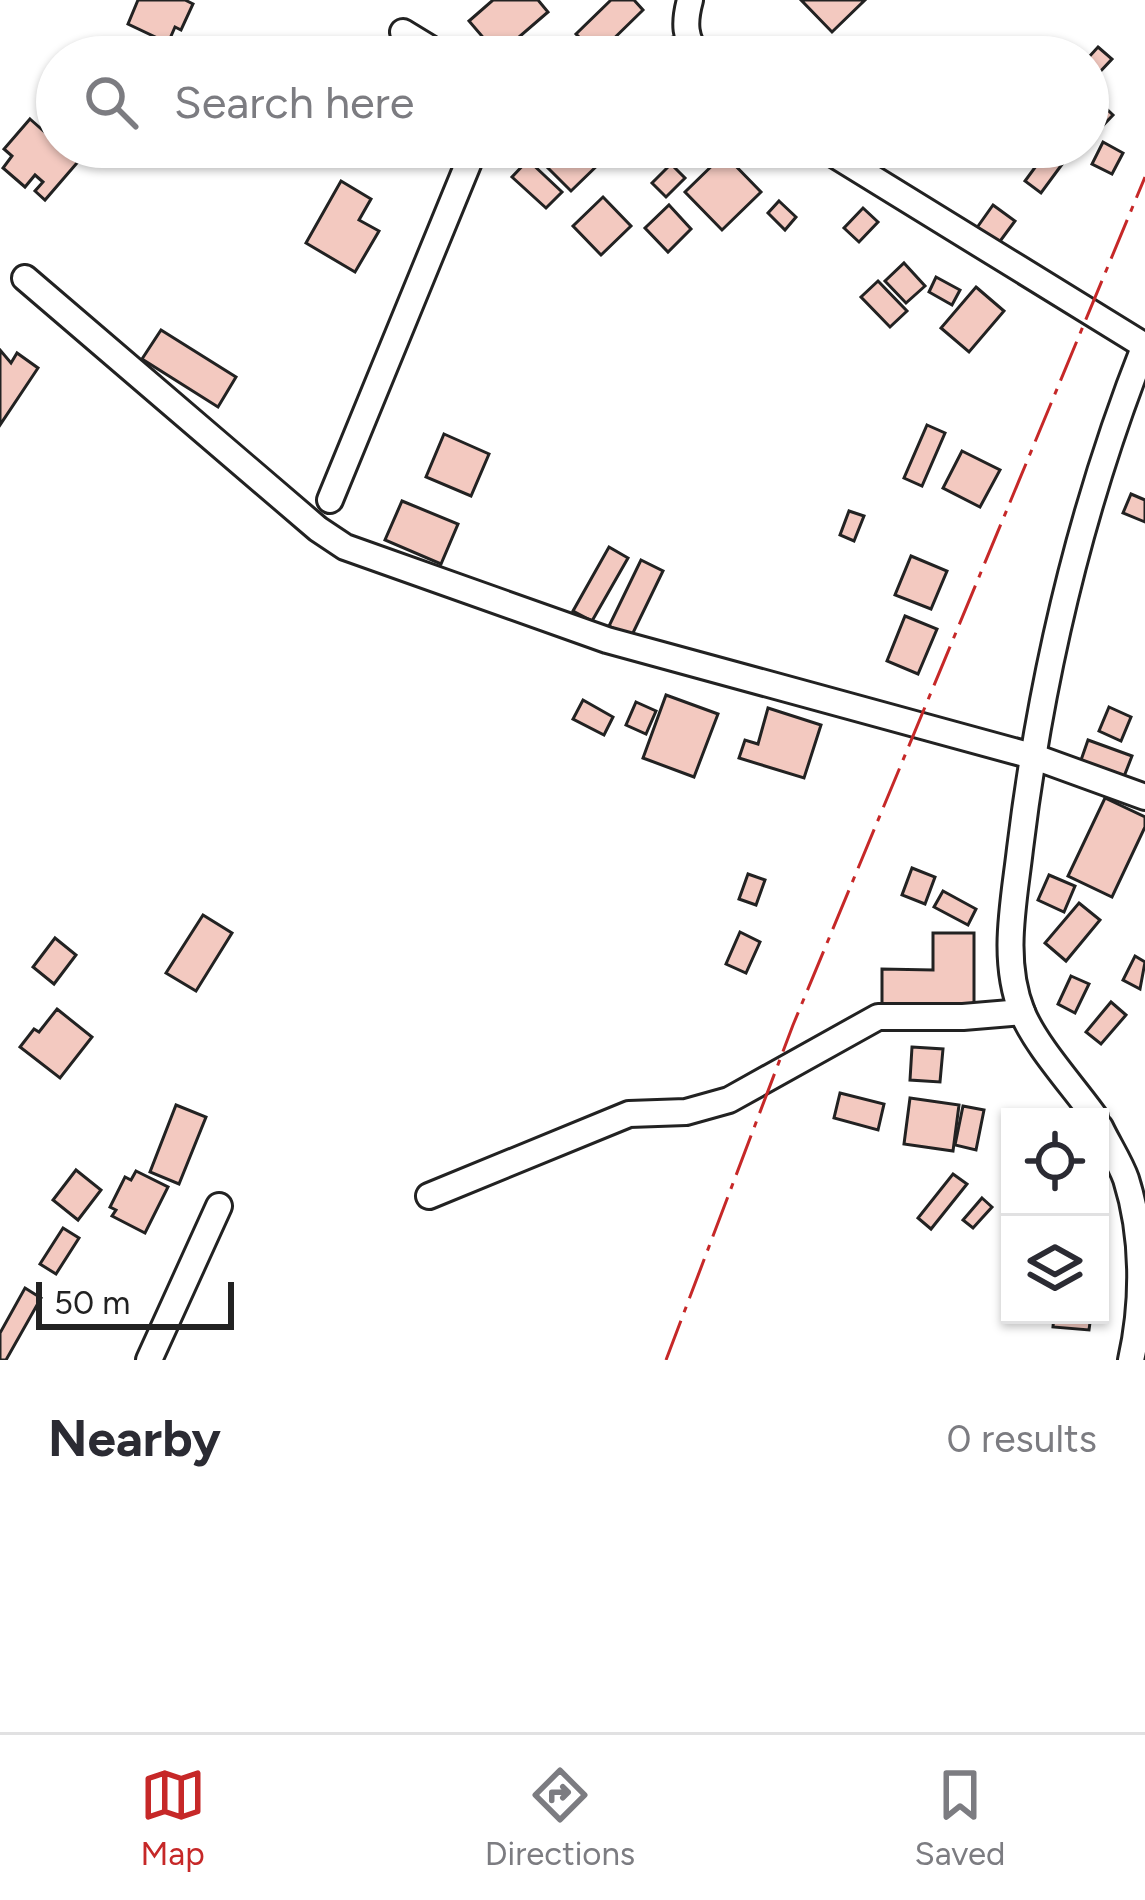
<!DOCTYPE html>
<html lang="en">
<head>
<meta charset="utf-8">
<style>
  body { margin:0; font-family:Figtree,sans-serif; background:#f7f7f7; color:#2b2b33 }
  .controls { position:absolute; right:36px; bottom:36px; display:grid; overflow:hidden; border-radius:0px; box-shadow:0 3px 9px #0004 }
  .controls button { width:108px; height:108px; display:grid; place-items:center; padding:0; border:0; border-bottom:3px solid #e1e1e2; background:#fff; color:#2b2b33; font:60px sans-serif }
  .scale { position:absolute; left:36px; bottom:30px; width:198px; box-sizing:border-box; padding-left:12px; border:6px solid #222; border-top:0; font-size:33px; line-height:42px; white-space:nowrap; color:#222; -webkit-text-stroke:9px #fff; paint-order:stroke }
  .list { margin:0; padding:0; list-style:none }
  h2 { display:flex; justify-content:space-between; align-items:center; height:156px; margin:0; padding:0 48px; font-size:51px }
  h2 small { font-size:39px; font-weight:400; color:#7c7c81 }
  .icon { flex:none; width:66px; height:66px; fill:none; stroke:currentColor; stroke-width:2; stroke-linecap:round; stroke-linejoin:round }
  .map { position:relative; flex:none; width:1145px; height:1360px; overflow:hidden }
  .search { position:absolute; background:#fff; box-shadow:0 3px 9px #0004; left:36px; right:36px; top:36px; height:132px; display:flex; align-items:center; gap:30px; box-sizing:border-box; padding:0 42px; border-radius:66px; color:#7c7c81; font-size:45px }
  .sheet { height:372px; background:#fff }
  nav { display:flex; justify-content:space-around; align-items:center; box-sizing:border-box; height:168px; border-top:3px solid #e1e1e2; background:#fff; font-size:33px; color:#7c7c81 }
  nav a { display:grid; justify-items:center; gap:6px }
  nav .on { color:#c62828 }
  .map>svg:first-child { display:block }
</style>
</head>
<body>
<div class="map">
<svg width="1145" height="1360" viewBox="0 0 1145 1360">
  <rect width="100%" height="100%" fill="#fff"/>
  <g fill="#f3c9c0" stroke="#222" stroke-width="3">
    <polygon points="138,0 185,0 193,4 181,30 175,27 168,43 128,24"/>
    <polygon points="493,0 538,0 548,12 498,55 469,21"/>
    <polygon points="611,0 634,0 643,10 597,55 576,34"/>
    <polygon points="801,0 865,0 832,32"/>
    <polygon points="1098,47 1112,59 1097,75 1088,67 1088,58"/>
    <polygon points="1095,98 1113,115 1088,141 1088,105"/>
    <polygon points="30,119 57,143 57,147 68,152 72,147 83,156 45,200 35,191 43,182 35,175 25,187 3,168 12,156 4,149"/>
    <polygon points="1103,142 1123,153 1112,174 1092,164"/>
    <polygon points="557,147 598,147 607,156 571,191 542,162"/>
    <polygon points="1047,151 1063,163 1041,193 1025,181"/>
    <polygon points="724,154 761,192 722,230 685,192"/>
    <polygon points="528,160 562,192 546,208 512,177"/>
    <polygon points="671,164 685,178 666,197 652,183"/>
    <polygon points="341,181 371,199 359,220 379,231 355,272 306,243"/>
    <polygon points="603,197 631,226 601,255 573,226"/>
    <polygon points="779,201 796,217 785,230 768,213"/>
    <polygon points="669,205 691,229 668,252 645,228"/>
    <polygon points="993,205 1015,221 998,244 976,229"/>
    <polygon points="863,208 878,222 859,242 844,228"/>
    <polygon points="904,263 925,286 906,303 885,281"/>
    <polygon points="936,277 960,290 952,305 929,292"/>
    <polygon points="878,281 907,311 890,327 861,297"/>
    <polygon points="976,287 1004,311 969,352 941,328"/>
    <polygon points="161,330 236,377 218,407 142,359"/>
    <polygon points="0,350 11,363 17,353 38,368 0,425"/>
    <polygon points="927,425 945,433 922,486 904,478"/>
    <polygon points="444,434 489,454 471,496 426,477"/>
    <polygon points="962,451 1000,470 980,507 943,488"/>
    <polygon points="1131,494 1145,500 1145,522 1123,513"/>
    <polygon points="402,501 458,524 441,564 385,540"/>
    <polygon points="849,511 864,516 854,541 840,535"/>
    <polygon points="609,547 628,558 592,621 573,611"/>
    <polygon points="911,556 947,571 931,609 895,595"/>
    <polygon points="641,560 663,571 631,637 609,626"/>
    <polygon points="905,616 937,629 918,674 887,661"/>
    <polygon points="666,695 718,714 694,777 643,758"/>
    <polygon points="583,700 613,717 604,735 573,719"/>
    <polygon points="636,702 656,711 646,734 626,725"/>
    <polygon points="1109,707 1131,717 1121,741 1099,731"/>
    <polygon points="768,708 821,725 804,778 739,758 745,740 758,744"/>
    <polygon points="1088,740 1132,756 1123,779 1080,763"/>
    <polygon points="1105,798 1145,817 1145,827 1112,897 1068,876"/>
    <polygon points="912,868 935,877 925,904 902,895"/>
    <polygon points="748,874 765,880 756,905 739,899"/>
    <polygon points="1049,875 1075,886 1064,912 1038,900"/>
    <polygon points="943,891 976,909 968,925 934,907"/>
    <polygon points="1079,903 1100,920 1066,961 1045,943"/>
    <polygon points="203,915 232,933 196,991 166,973"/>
    <polygon points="740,932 760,942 746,973 726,964"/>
    <polygon points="933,933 974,933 974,1009 882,1008 882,969 933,970"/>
    <polygon points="55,938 76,955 54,984 33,967"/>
    <polygon points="1135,956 1145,962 1140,989 1123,980"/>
    <polygon points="1071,976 1089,984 1075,1013 1058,1004"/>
    <polygon points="1111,1002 1126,1015 1101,1044 1086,1032"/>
    <polygon points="57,1009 92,1037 60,1078 20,1047 34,1029 39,1032"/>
    <polygon points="912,1047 943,1049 940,1082 910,1080"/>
    <polygon points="840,1093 884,1104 878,1130 834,1118"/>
    <polygon points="910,1098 959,1105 953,1151 904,1144"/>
    <polygon points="176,1105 206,1117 179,1184 150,1172"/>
    <polygon points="963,1106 984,1110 976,1150 955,1145"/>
    <polygon points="76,1170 101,1190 78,1220 53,1200"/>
    <polygon points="136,1171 168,1187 145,1233 112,1216 116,1210 110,1207 125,1177 131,1180"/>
    <polygon points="953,1174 967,1184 931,1229 918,1218"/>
    <polygon points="982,1198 992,1207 973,1228 963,1220"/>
    <polygon points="63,1228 79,1238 56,1274 40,1264"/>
    <polygon points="25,1288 41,1298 6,1360 0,1360 0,1333"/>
    <polygon points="1054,1315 1091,1315 1089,1330 1053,1327"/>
  </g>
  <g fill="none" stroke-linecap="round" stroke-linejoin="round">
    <g stroke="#222" stroke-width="30">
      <g id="street">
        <path d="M690 0C684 22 684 39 699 57"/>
        <polyline points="403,32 444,57"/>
        <polyline points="645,57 691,47"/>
        <polyline points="822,147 1145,346"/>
        <polyline points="25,278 318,529 345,547 607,640 1032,756 1145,797"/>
        <polyline points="330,500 475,147"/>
        <path d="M1095 1117C1073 1086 1036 1046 1022 1012 1001 960 1014 902 1020 849 1041 677 1081 506 1145 345"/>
        <path d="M1100 1127C1108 1144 1120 1162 1126 1179 1144 1236 1144 1302 1131 1360"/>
        <polyline points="429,1196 629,1114 686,1112 729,1100 878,1017 963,1017 1022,1012"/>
        <polyline points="149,1360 219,1206"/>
      </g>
    </g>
    <use href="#street" stroke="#fff" stroke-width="24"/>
    <polyline stroke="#c62828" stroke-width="3" stroke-dasharray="42 9 6 9" stroke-linecap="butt" points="666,1360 793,1025 1145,177"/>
  </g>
</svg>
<div class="controls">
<button><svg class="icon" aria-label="locate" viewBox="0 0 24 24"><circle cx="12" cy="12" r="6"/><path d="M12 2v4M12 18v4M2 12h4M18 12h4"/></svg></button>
<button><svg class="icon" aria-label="layers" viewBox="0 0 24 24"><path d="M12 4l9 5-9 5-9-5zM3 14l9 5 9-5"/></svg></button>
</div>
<div class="scale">50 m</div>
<div class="search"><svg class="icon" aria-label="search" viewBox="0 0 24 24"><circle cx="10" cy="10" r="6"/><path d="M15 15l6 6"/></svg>Search here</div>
</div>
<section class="sheet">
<h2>Nearby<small>0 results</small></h2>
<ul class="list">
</ul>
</section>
<nav>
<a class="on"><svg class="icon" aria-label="map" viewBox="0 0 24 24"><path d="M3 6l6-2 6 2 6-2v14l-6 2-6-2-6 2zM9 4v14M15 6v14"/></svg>Map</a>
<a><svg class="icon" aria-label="directions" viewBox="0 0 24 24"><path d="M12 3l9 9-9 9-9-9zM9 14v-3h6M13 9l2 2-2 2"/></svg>Directions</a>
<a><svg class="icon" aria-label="saved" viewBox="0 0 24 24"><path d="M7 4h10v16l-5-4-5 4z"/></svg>Saved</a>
</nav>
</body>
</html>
